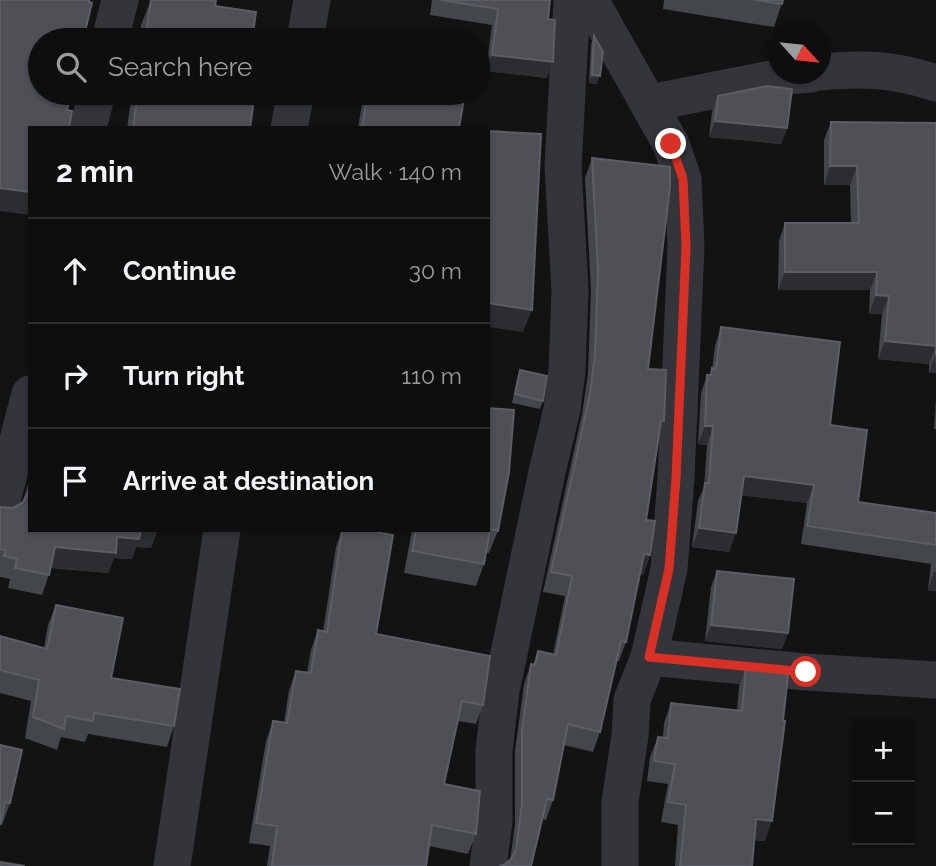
<!DOCTYPE html>
<html lang="en">
<head>
<meta charset="utf-8">
<style>
  body { margin:0; font-family:Raleway,sans-serif; background:#1c1c1d; color:#f1f3f6 }
  .controls { position:absolute; right:21px; bottom:21px; display:grid; overflow:hidden; border-radius:0px; box-shadow:0 2px 5px #0004 }
  .controls button { width:63px; height:63px; display:grid; place-items:center; padding:0; border:0; border-bottom:2px solid #2e2e2f; background:#0e0e0f; color:#f1f3f6; font:35px sans-serif }
  .compass { position:absolute; left:768px; top:21px; width:63px; height:63px; border-radius:50%; background:#0e0e0f; box-shadow:0 2px 5px #0004; rotate:117deg }
  .stop { position:absolute; width:21px; height:21px; margin:-16px; border:5px solid #d93025; border-radius:50%; background:#fff }
  .stop.end { background:#d93025; border-color:#fff; box-shadow:0 2px 7px #0008 }
  .list { margin:0; padding:0; list-style:none }
  h2 { display:flex; justify-content:space-between; align-items:center; height:91px; margin:0; padding:0 28px; font-size:30px }
  h2 small { font-size:23px; font-weight:400; color:#9b9c9e }
  .list li { display:grid; grid-template-columns:46px 1fr auto; gap:21px; align-items:center; box-sizing:border-box; height:105px; padding:0 28px; border-top:2px solid #2e2e2f }
  .list b { display:block; font-size:26px; white-space:nowrap }
  .list em { font-size:23px; font-style:normal; color:#9b9c9e }
  .icon { flex:none; width:38px; height:38px; fill:none; stroke:currentColor; stroke-width:2; stroke-linecap:round; stroke-linejoin:round }
  .map { position:relative; flex:none; width:936px; height:866px; overflow:hidden }
  .search { position:absolute; background:#0e0e0f; box-shadow:0 2px 5px #0004; left:28px; top:28px; width:462px; height:77px; display:flex; align-items:center; gap:18px; box-sizing:border-box; padding:0 24px; border-radius:38px; color:#9b9c9e; font-size:26px }
  .panel { position:absolute; background:#0e0e0f; box-shadow:0 2px 5px #0004; left:28px; top:126px; width:462px; height:406px; border-radius:0px }
  .map>svg:first-child { display:block }
</style>
</head>
<body>
<div class="map">
<svg width="936" height="866" viewBox="0 0 936 866">
  <rect width="100%" height="100%" fill="#131314"/>
  <g fill="none" stroke-linecap="round" stroke-linejoin="round">
    <g stroke="#33353a" stroke-width="37">
      <polyline points="590,0 671,144 683,179 686,247 676,478 669,569 649,657 632,700 630,736 620,802 620,866"/>
      <polyline points="110,40 120,0"/>
      <polyline points="305,40 312,0"/>
      <path d="M820 72C864 68 894 69 936 83"/>
      <polyline points="650,103 786,76 811,74"/>
      <polyline points="88,128 97,93"/>
      <polyline points="289,128 296,93"/>
      <polyline points="0,508 30,394"/>
      <polyline points="649,657 806,672 936,680"/>
      <polyline points="172,866 222,530"/>
      <polyline points="488,866 494,821 494,750 501,691 547,472 562,409 567,371 570,291 563,167 572,0"/>
    </g>
  </g>
  <g fill="#43464a">
    <polygon points="151,0 216,0 215,6 252,40 139,40 141,25"/>
    <polygon points="432,0 550,0 548,19 547,78 486,71 492,25 430,15"/>
    <polygon points="664,0 783,0 774,27 663,9"/>
    <polygon points="594,36 597,84 589,83 591,44"/>
    <polygon points="132,93 255,93 250,128 127,128"/>
    <polygon points="364,93 465,93 459,128 358,128"/>
    <polygon points="718,96 787,128 781,144 709,137 712,112"/>
    <polygon points="831,122 936,123 936,373 929,373 929,364 878,359 882,314 869,314 870,290 778,290 779,241 785,223 851,223 850,185 824,185 824,140"/>
    <polygon points="592,158 648,369 664,421 658,436 646,520 650,555 643,575 640,574 626,642 619,661 617,661 600,732 593,752 564,745 553,800 546,820 542,819 531,866 504,865 510,861 515,824 515,751 524,684 531,664 533,665 538,651 553,655 565,596 543,592 582,414 588,374 591,290 585,178"/>
    <polygon points="721,327 830,425 858,502 936,513 936,591 928,590 931,564 801,544 807,503 741,495 729,552 692,547 698,501 704,487 707,445 698,444 701,393 707,375 710,375 712,370 715,346"/>
    <polygon points="520,370 543,401 540,409 512,403 517,379"/>
    <polygon points="936,400 936,429 934,429"/>
    <polygon points="488,408 498,531 489,553 486,553 484,564 476,586 404,573 412,530 488,530"/>
    <polygon points="30,477 30,530 151,548 136,547 132,559 114,558 108,573 51,568 42,595 8,588 10,579 0,577 0,507 13,508 23,502"/>
    <polygon points="342,530 363,530 376,634 483,705 476,724 458,721 444,784 476,834 468,854 429,846 426,866 267,866 270,846 249,843 266,741 273,721 284,723 289,690 296,671 307,673 311,650 318,630 323,631 336,547"/>
    <polygon points="717,571 788,633 782,649 705,641 711,587"/>
    <polygon points="56,605 111,678 174,726 167,747 88,734 85,742 61,737 57,750 25,738 31,701 0,693 0,636 44,648 48,625"/>
    <polygon points="746,667 765,841 754,840 752,866 675,866 678,825 661,822 668,784 647,781 650,757 658,737 663,737 664,723 671,703 737,711 739,687"/>
    <polygon points="0,745 10,803 2,825 0,824"/>
  </g>
  <g fill="#2c2d30">
    <polygon points="492,55 553,62 547,78 486,71"/>
    <polygon points="592,75 600,76 597,84 589,83"/>
    <polygon points="715,121 787,128 781,144 709,137"/>
    <polygon points="830,166 857,166 850,185 824,185"/>
    <polygon points="0,188 30,192 30,215 0,211"/>
    <polygon points="785,272 877,272 870,290 778,290"/>
    <polygon points="876,295 889,296 882,314 869,314"/>
    <polygon points="488,303 532,310 523,332 488,327"/>
    <polygon points="885,341 936,346 929,364 878,359"/>
    <polygon points="935,355 936,373 929,373"/>
    <polygon points="661,421 664,421 657,441"/>
    <polygon points="705,426 713,426 707,445 698,444"/>
    <polygon points="744,476 814,485 807,503 737,495"/>
    <polygon points="699,528 736,533 729,552 692,547"/>
    <polygon points="140,530 158,530 151,548 136,547 132,559 114,558 108,573 47,567 55,547 117,537"/>
    <polygon points="644,554 650,555 643,575 637,574"/>
    <polygon points="934,572 936,572 936,591 928,590"/>
    <polygon points="711,625 788,633 782,649 705,641"/>
    <polygon points="756,819 772,821 765,841 749,839"/>
  </g>
  <g fill="#4e5056" stroke="#5b5e65" stroke-width="2">
    <polygon points="0,0 89,0 89,2 92,3 83,40 40,40 40,93 71,93 67,110 72,111 69,128 30,128 30,192 0,188"/>
    <polygon points="151,0 216,0 215,6 256,12 252,40 145,40"/>
    <polygon points="440,0 550,0 548,19 555,20 553,62 492,55 498,9"/>
    <polygon points="755,0 783,0 782,4"/>
    <polygon points="594,36 603,52 600,76 592,75"/>
    <polygon points="767,86 792,89 787,128 715,121 718,96"/>
    <polygon points="138,93 255,93 250,128 133,128"/>
    <polygon points="368,93 465,93 459,128 362,128"/>
    <polygon points="831,122 936,123 936,355 936,346 885,341 889,296 876,295 877,272 785,272 785,223 859,223 857,166 830,166"/>
    <polygon points="488,131 541,134 532,310 488,303"/>
    <polygon points="592,158 670,167 670,187 648,369 666,370 664,421 661,421 646,520 655,521 650,555 644,554 626,642 621,641 600,732 568,724 553,800 547,799 531,866 499,866 504,865 511,859 516,850 522,804 522,731 531,664 535,665 538,651 556,655 572,576 551,572 590,394 595,354 598,270"/>
    <polygon points="721,327 840,342 830,425 867,430 858,502 936,513 936,545 807,526 814,485 744,476 736,533 699,528 705,483 709,483 713,426 705,426 707,375 711,375 712,368 716,369"/>
    <polygon points="520,370 547,376 543,401 515,394"/>
    <polygon points="488,408 514,410 509,472 498,531 490,529 484,564 412,551 416,530 488,530"/>
    <polygon points="30,485 30,530 141,530 139,539 117,537 116,553 55,547 49,575 15,568 17,559 4,556 6,550 0,549 0,507 13,508 23,502 27,494"/>
    <polygon points="342,530 363,530 393,535 376,634 490,656 483,705 462,701 444,784 480,791 476,834 432,825 426,866 272,866 277,826 256,823 273,721 287,723 296,671 311,673 318,630 327,632"/>
    <polygon points="717,571 794,579 788,633 711,625"/>
    <polygon points="56,605 123,618 111,678 180,689 174,726 94,713 93,721 66,716 64,729 33,717 39,680 0,670 0,636 47,649"/>
    <polygon points="746,667 785,670 785,674 788,675 783,721 785,721 772,821 756,819 752,866 680,866 686,805 668,802 675,764 654,761 658,737 668,738 671,703 742,711"/>
    <polygon points="0,745 22,750 10,803 5,802 0,825"/>
    <polygon points="0,862 25,866 0,866"/>
  </g>
  <g fill="none" stroke-linecap="round" stroke-linejoin="round">
    <polyline stroke="#d93025" stroke-width="9" points="671,144 683,179 686,247 676,478 669,569 649,657 806,672"/>
  </g>
</svg>
<div class="controls">
<button>+</button>
<button>−</button>
</div>
<svg class="compass" viewBox="-18 -18 36 36"><path d="M0-13l5 13h-10z" fill="#e53935"/><path d="M0 13l5-13h-10z" fill="#9b9c9e"/></svg>
<div class="stop" style="left:806px;top:672px"></div>
<div class="stop end" style="left:671px;top:144px"></div>
<div class="search"><svg class="icon" aria-label="search" viewBox="0 0 24 24"><circle cx="10" cy="10" r="6"/><path d="M15 15l6 6"/></svg>Search here</div>
<section class="panel">
<h2>2 min<small>Walk · 140 m</small></h2>
<ul class="list">
<li><svg class="icon" aria-label="ahead" viewBox="0 0 24 24"><path d="M12 20V5M6 11l6-6 6 6"/></svg><div><b>Continue</b></div><em>30 m</em></li>
<li><svg class="icon" aria-label="right" viewBox="0 0 24 24"><path d="M7 20v-9h11M14 6l5 5-5 5"/></svg><div><b>Turn right</b></div><em>110 m</em></li>
<li><svg class="icon" aria-label="arrive" viewBox="0 0 24 24"><path d="M6 21V4h12l-3 4 3 4H6"/></svg><div><b>Arrive at destination</b></div></li>
</ul>
</section>
</div>
</body>
</html>
